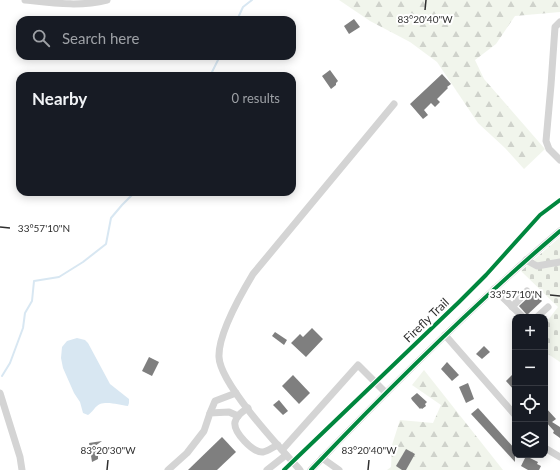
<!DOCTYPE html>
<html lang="en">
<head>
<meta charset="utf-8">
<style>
  body { margin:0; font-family:Lato,sans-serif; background:#20242c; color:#f1f3f6 }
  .controls { position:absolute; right:12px; bottom:12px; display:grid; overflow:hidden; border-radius:8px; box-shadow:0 2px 10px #0003 }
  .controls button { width:36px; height:36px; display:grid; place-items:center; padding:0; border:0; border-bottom:1px solid #363941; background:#171b24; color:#f1f3f6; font:20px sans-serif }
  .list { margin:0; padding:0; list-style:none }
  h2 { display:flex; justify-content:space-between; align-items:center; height:52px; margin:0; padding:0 16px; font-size:17px }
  h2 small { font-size:13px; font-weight:400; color:#9ea1a6 }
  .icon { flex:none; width:22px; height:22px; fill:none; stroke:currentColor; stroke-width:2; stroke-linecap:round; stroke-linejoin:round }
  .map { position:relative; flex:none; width:560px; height:470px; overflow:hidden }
  .search { position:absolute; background:#171b24; box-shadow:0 2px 10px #0003; left:16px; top:16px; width:280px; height:44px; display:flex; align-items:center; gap:10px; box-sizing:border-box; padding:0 14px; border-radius:12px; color:#9ea1a6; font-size:15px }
  .panel { position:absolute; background:#171b24; box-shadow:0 2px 10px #0003; left:16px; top:72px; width:280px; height:124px; border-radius:12px }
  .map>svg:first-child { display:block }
</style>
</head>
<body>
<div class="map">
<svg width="560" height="470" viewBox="0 0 560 470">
  <defs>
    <pattern id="forest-firs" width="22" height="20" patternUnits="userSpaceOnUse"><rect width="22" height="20" fill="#f1f5ec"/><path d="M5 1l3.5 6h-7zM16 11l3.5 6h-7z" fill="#cfd2cb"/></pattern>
    <pattern id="cemetery-stones" width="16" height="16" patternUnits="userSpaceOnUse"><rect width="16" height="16" fill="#f1f5ec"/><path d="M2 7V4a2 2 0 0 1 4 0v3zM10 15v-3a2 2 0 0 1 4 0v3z" fill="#cfd2cb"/></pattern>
  </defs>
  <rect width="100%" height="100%" fill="#fff"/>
  <g fill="url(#forest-firs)">
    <polygon points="339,0 560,0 560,12 515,16 496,44 475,60 484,79 545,149 524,169 505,148 478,123 437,62 410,42 370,21"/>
    <polygon points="424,370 503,470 387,470 391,467 392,445 400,420 433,423 441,405 412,385"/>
  </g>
  <polygon fill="url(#cemetery-stones)" points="560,237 560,362 545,352 545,324 558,307 521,271"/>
  <path fill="#d8e7f2" d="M77 338 85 340 88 343 110 384 129 399V403L128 406C120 405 108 401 100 404 95 406 93 412 88 415L83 413 80 402 74 393 63 368 61 358 62 347 67 341Z"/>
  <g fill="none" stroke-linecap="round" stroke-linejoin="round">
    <g stroke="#d8e7f2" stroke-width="2">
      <polyline points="237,20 243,7 252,0"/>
      <polyline points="210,76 220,56"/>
      <polyline points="2,376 10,363 23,328 25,313 32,301 34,281 59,277 83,262 106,244 111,218 122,205 135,192"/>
    </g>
  </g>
  <g fill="#7f7f7f">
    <polygon points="354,19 360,27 349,34 344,26"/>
    <polygon points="330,70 338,81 336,83 336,85 331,89 322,76"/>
    <polygon points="442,74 451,84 447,87 448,88 437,99 440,102 435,107 431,103 424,110 428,115 423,119 410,104"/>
    <polygon points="534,292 542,301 527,315 519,306"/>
    <polygon points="312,328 323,339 306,357 291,343 300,334 303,337"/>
    <polygon points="275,332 287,340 284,345 272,336"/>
    <polygon points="484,346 490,352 482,359 476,354"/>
    <polygon points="149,357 159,362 152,376 142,371"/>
    <polygon points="447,362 459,375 452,381 441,369"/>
    <polygon points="293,375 310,393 299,404 282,386"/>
    <polygon points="512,375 515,379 515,391 506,381"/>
    <polygon points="468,383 474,399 466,403 459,387"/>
    <polygon points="417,393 427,402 425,404 426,406 422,409 421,408 420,409 412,400 411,398"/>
    <polygon points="279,400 288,411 283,415 273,405"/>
    <polygon points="545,407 556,419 552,422 560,427 560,438 553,433 554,431 545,421"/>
    <polygon points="478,408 515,449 515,462 471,414"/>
    <polygon points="222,437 236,452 217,470 188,470"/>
    <polygon points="102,441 95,446 106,451 98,454 98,459 92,462 89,443"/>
    <polygon points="406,449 415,454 406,470 402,470 396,466"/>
    <polygon points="526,456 538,462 537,464 541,466 539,470 528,470 521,466"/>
  </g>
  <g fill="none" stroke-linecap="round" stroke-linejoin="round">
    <g stroke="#d4d4d4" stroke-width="7">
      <path d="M25 0C53 3 80 7 107 0"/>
      <polyline points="560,22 555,27 551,85 546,141 549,149 560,160"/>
      <polyline points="526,260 537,266 560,262"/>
      <polyline points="494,289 523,317"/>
      <polyline points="512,307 527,291"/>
      <polyline points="537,317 548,307"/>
      <polyline points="445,335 515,415"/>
      <polyline points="0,393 20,457 22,470"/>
      <path d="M248 408C242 412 237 415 235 422 233 432 253 453 263 452 268 451 273 447 278 445"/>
      <polyline points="210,413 215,401 236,393"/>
      <polyline points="545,448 560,457"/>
      <polyline points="282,450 358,365 386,393"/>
      <polyline points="322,458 339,470"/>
      <polyline points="168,470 187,453 204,431 210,413 229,412 238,416"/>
      <polyline points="267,470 286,455"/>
      <path d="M300 470C281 449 220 384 219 357 218 334 241 294 253 274L394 104"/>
      <path d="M311 470C390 387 472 306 560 231"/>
    </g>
    <g stroke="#fff" stroke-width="6">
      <g id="cycleway">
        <polyline points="284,470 459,302 486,275 540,215 560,200"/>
        <path d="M311 470C390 387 472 306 560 231"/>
      </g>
    </g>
    <use href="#cycleway" stroke="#00873e" stroke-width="4"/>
  </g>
  <path fill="none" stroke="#2f2f2f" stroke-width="1.5" d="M425 10 426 0M0 227 10 228M550 295 560 296M107 470 108 460M368 470 369 460"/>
  <g text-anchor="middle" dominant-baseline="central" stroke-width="4" stroke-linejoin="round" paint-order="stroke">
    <g font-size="12" fill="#2f2f2f" stroke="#fff">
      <text transform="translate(426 320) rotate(-44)">Firefly Trail</text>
    </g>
  </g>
  <g font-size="10" text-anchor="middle" fill="#2f2f2f" stroke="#fff" stroke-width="4" stroke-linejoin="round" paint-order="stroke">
    <text x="425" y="23">83°20'40"W</text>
    <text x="44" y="232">33°57'10"N</text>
    <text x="516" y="298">33°57'10"N</text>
    <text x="108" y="454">83°20'30"W</text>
    <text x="369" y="454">83°20'40"W</text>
  </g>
</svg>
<div class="controls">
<button>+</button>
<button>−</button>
<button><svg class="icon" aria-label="locate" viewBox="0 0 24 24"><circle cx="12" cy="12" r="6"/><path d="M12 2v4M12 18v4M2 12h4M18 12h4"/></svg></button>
<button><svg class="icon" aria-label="layers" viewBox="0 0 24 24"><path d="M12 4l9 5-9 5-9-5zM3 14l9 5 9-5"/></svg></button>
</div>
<div class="search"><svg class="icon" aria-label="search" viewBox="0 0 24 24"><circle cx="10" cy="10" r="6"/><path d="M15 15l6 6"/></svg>Search here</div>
<section class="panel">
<h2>Nearby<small>0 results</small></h2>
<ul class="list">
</ul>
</section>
</div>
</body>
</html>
